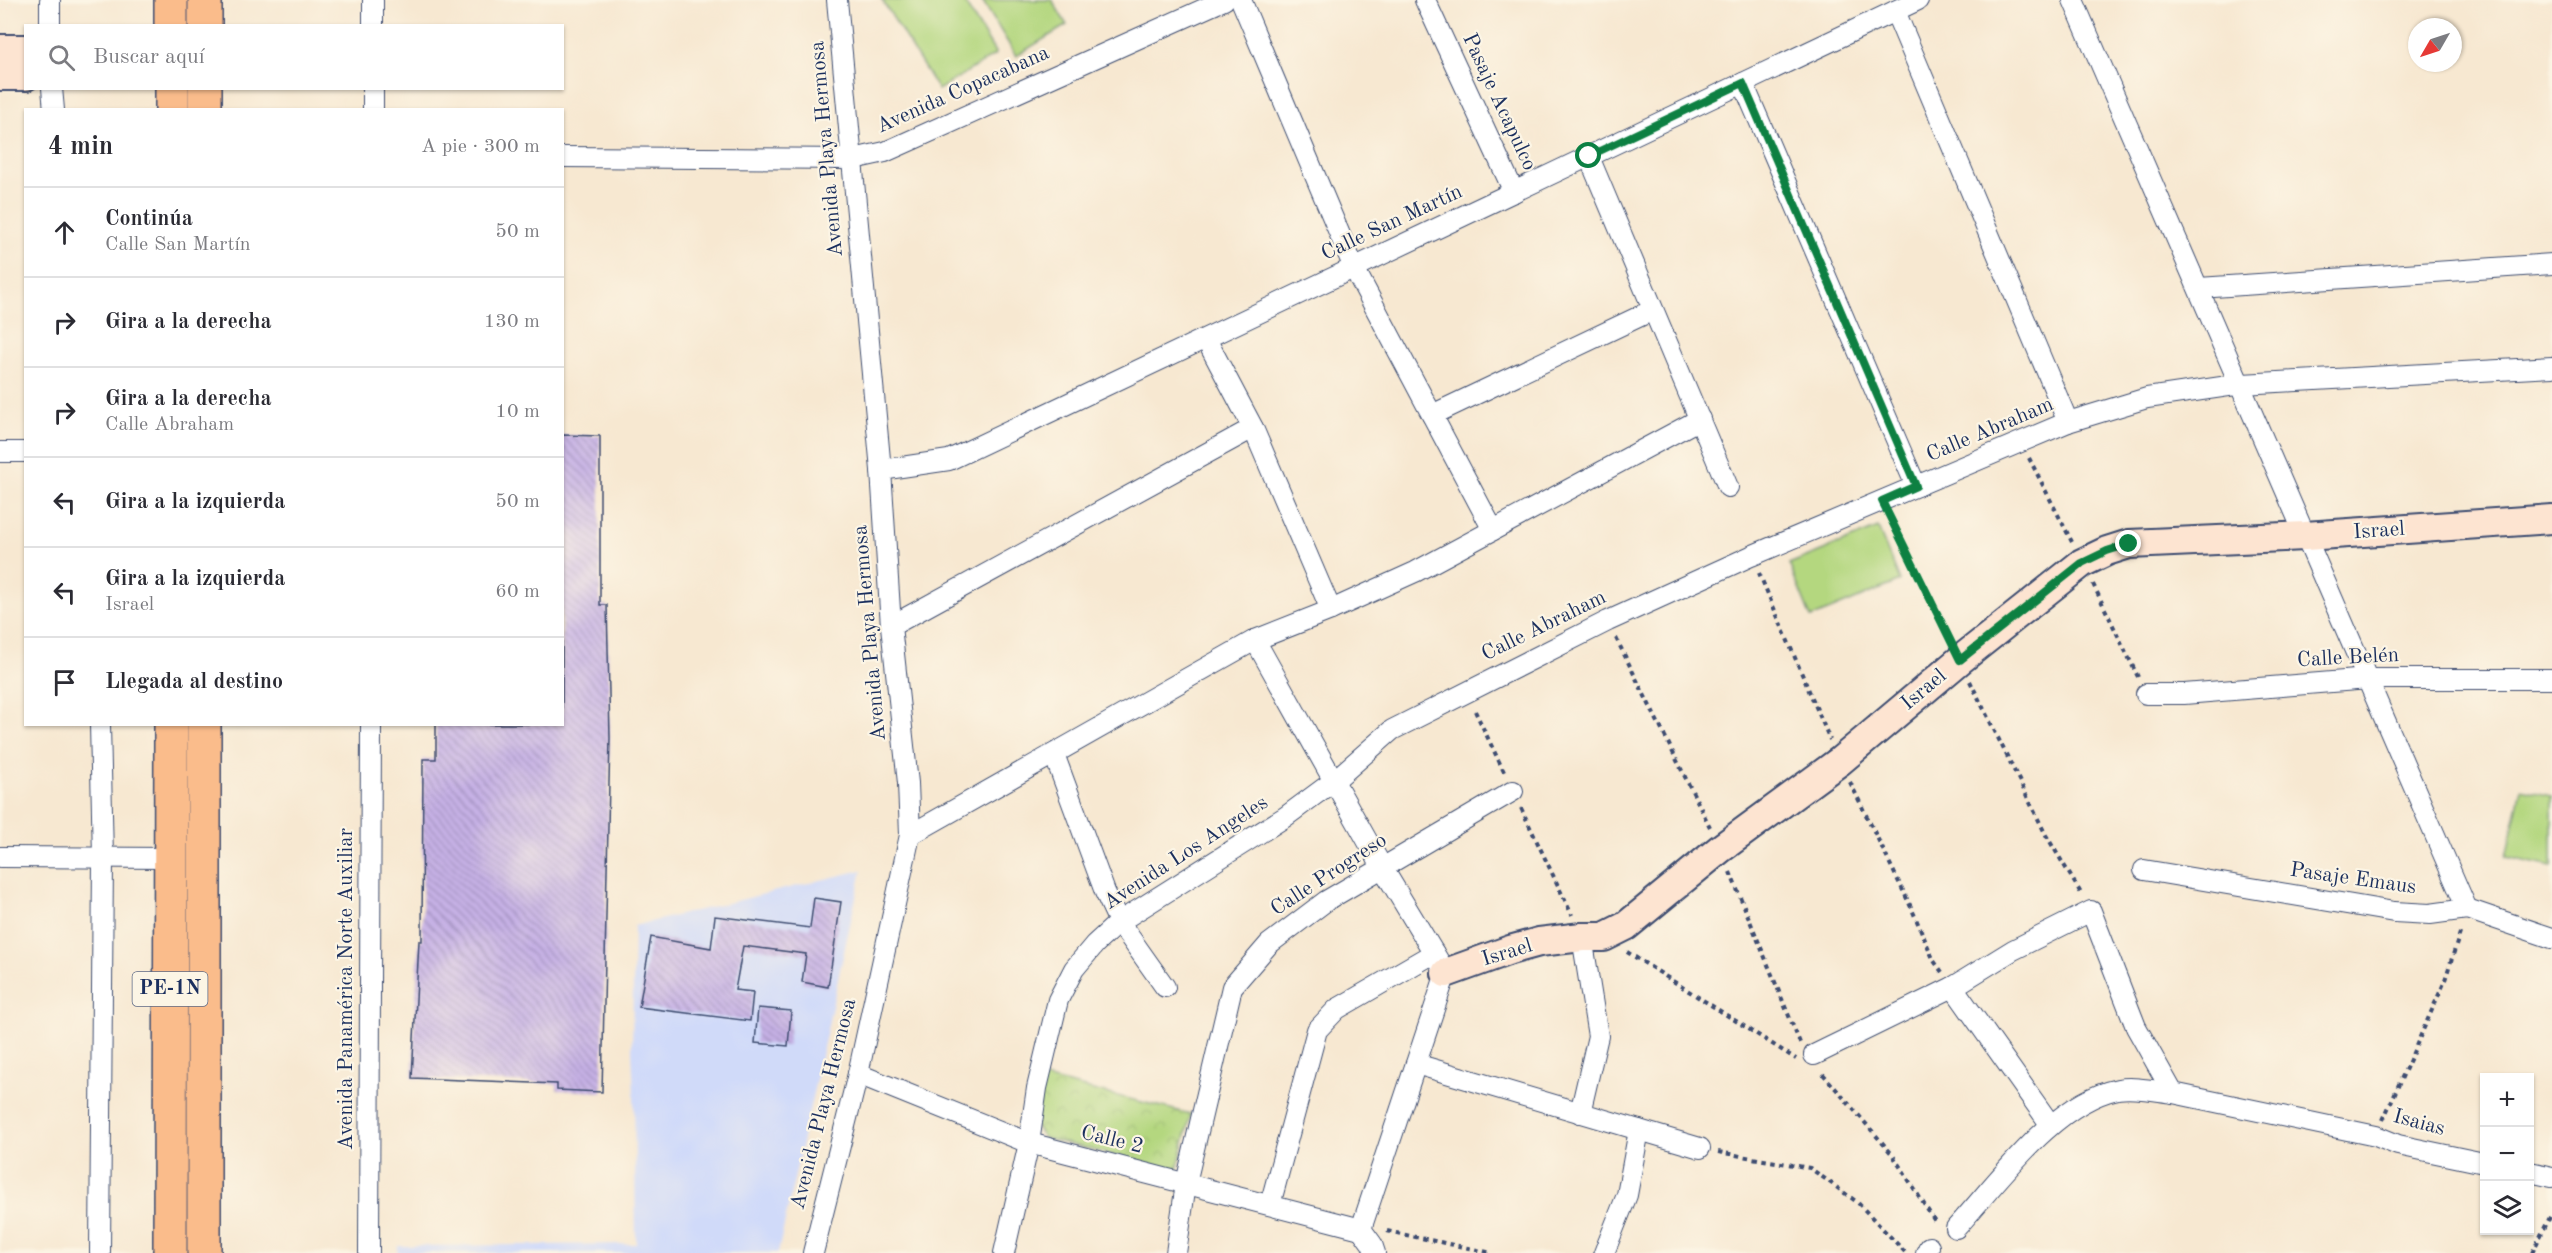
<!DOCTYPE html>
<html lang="es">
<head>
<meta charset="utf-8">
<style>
  body { margin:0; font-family:"Old Standard TT",serif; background:#f2f2f3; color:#2b2b33 }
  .controls { position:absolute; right:18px; bottom:18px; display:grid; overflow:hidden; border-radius:0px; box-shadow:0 2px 4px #0004 }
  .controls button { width:54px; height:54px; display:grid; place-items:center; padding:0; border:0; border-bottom:2px solid #e1e1e2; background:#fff; color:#2b2b33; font:30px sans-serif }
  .compass { position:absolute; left:2408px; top:18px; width:54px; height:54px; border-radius:50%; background:#fff; box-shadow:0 2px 4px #0004; rotate:231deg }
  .stop { position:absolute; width:18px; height:18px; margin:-14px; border:4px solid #0b8043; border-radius:50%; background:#fff }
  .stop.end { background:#0b8043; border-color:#fff; box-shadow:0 2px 6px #0008 }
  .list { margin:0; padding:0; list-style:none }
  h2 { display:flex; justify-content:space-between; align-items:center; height:78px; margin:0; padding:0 24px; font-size:26px }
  h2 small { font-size:20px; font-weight:400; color:#7c7c81 }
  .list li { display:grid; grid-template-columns:39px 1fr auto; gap:18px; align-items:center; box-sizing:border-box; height:90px; padding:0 24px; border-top:2px solid #e1e1e2 }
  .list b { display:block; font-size:22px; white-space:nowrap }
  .list p { margin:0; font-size:20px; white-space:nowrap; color:#7c7c81 }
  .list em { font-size:20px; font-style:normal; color:#7c7c81 }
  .icon { flex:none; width:33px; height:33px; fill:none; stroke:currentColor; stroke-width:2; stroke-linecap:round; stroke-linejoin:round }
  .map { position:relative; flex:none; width:2552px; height:1253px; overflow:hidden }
  .search { position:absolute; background:#fff; box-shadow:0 2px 4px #0004; left:24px; top:24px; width:540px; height:66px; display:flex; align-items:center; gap:15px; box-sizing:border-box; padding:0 21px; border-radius:0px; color:#7c7c81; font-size:22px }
  .panel { position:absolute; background:#fff; box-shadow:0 2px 4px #0004; left:24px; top:108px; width:540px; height:618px; border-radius:0px }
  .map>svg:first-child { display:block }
</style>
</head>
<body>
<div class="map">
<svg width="2552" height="1253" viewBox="0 0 2552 1253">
  <defs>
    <pattern id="park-crowns" width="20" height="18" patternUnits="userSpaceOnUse" patternTransform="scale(1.5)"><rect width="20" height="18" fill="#b4d77f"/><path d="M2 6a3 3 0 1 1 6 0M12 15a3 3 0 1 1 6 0" fill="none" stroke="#9ab970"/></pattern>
    <pattern id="building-back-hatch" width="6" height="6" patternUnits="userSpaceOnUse" patternTransform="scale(1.5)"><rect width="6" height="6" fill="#c6b1e5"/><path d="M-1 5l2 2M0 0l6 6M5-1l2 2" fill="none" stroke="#a090bd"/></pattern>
  </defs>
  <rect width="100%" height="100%" fill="#fcf5e5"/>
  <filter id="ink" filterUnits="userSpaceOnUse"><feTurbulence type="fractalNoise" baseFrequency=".0167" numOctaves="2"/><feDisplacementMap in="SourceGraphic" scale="12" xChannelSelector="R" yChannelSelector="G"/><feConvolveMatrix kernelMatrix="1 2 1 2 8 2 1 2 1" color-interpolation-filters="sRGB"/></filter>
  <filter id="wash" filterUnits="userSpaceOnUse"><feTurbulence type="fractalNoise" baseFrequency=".008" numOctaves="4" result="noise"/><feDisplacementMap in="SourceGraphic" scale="24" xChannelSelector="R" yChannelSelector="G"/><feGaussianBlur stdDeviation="1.35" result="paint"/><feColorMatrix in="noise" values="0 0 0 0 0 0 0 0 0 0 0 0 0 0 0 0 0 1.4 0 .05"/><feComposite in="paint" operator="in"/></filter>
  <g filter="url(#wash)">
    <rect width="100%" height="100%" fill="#f7e8d1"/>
    <polygon fill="#d0daf9" points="862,870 778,1253 397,1253 398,1246 636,1244 634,1096 632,1051 634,926"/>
    <polygon fill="url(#park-crowns)" stroke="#68836e" stroke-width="1.5" points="1044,1078 1191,1114 1177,1171 1044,1138 1035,1126"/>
    <g fill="#b4d77f" stroke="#68836e" stroke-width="1.5">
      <polygon points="882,0 963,0 996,54 938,90"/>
      <polygon points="982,0 1052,0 1067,25 1016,56"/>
      <polygon points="1878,528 1900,581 1811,618 1789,564"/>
      <polygon points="2521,789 2552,796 2552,867 2506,857"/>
    </g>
    <g id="blocks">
      <g fill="url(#building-back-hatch)">
        <polygon points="562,435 600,436 600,605 607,605 610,738 602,1092 557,1090 557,1084 412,1078 419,941 422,941 423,759 436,759 436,724 562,724"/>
        <polygon points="814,898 841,902 828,987 802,982 806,954 743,946 735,990 753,992 750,1021 639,1007 651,937 711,948 715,916 810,928"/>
        <polygon points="758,1008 791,1011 788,1046 755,1043"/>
      </g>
    </g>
  </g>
  <g filter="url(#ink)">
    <use href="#blocks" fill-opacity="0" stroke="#3c4b6f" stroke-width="1.5"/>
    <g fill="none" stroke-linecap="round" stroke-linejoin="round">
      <g stroke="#3c4b6f" stroke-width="22">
        <g id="street">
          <polyline points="50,0 50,26"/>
          <polyline points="1241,0 1354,268 1493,530"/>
          <polyline points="1425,0 1514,192"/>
          <polyline points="2073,0 2467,909"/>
          <polyline points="1895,11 2068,422"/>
          <polyline points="373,26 373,0"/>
          <polyline points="1743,83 1916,486"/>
          <polyline points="52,88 54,110"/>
          <polyline points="373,110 373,88"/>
          <polyline points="562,157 853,159 885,152 1224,0"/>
          <polyline points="1589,157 1728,487"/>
          <polyline points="2199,288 2552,264"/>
          <polyline points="1206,339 1253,428 1331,610"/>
          <polyline points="1432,415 1653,310"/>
          <polyline points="0,452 26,452"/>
          <polyline points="881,470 949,460 1918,0"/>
          <polyline points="891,626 1253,428"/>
          <polyline points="1255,640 1382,867 1446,973 1361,1229 1372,1244 1375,1253"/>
          <polyline points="2146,694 2184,694 2369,679 2552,679"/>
          <polyline points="1054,754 1105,892 1119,922 1165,987"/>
          <polyline points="910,835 1255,640 1331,610 1415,572 1700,419"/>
          <polyline points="0,857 171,858"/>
          <polyline points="2144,870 2394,912 2430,914 2467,909 2552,938"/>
          <polyline points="1953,987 2050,1124"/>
          <polyline points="1814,1055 1953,987 2013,950 2091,911 2136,1027 2173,1093 2376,1136 2398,1145 2484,1163"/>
          <polyline points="1416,1064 1700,1148"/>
          <polyline points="858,1074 1029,1143 1361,1229"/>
          <polyline points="1580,1113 1598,1036 1582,937"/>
          <polyline points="2530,1172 2552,1177"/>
          <polyline points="1270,1205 1317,1030 1337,1009 1434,953"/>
          <path d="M1956 1228C1999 1181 2054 1102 2118 1089 2134 1086 2156 1091 2173 1093"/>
          <polyline points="100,1253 103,858 100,724"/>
          <polyline points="369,1253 371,724"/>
          <polyline points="813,1253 858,1074 910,835 908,783 891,626 881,470 837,0"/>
          <polyline points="1004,1253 1029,1143 1037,1088 1058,1000 1074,969 1095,944 1119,922 1285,817 1335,780 1392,730 1608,621 1751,556 2068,422 2147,398 2242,384 2552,367"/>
          <polyline points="1176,1253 1186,1183 1232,987 1269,944 1326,901 1513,791"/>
          <polyline points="1604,1253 1627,1195 1639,1130"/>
          <polyline points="1926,1253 1929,1247"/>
        </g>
      </g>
      <g stroke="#3c4b6f" stroke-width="32">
        <g id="secondary">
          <polyline points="0,49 26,49"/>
          <polyline points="0,76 26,76"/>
          <polyline points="1446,973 1510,950 1539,942 1582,937 1604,937 1626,926 1720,849 1840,761 1960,660 2082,563 2107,551 2129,544 2305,536 2552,519"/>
        </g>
      </g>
      <g stroke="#3c4b6f" stroke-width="36">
        <g id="highway">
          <polyline points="171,0 171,26"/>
          <polyline points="205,26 205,0"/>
          <polyline points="172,110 172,88"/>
          <polyline points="205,110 205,88"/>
          <polyline points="170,1253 171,724"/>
          <polyline points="204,1253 204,724"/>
        </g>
      </g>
      <g stroke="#3c4b6f" stroke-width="4" stroke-dasharray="4.5 4.5" stroke-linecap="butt">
        <polyline points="2029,458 2072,542"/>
        <polyline points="1891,519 1950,639"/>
        <polyline points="1759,573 1830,740"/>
        <polyline points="2093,584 2138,677"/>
        <polyline points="1616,638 1710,827"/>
        <polyline points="1970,681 2046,835 2082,895"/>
        <polyline points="1475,711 1505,774"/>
        <polyline points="1850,782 1911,907 1934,961 1942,972"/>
        <polyline points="1521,808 1572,915"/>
        <polyline points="1730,872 1800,1043"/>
        <polyline points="1627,952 1796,1059"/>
        <polyline points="1823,1074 1892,1154 1936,1223"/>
        <polyline points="2383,1120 2444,983 2461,930"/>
        <polyline points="1718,1152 1810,1168 1857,1202 1905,1252"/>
        <polyline points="1387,1231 1492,1253"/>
        <polyline points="2532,1253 2552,1213"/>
      </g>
      <use href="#street" stroke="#fff" stroke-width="20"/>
      <use href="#secondary" stroke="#fde4d1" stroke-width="28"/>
      <use href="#highway" stroke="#fabc8b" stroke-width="33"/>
    </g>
  </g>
  <g fill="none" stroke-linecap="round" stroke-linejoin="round" filter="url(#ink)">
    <polyline stroke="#0b8043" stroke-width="8" points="1589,156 1743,83 1916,486 1882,501 1960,660 2082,563 2107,551 2129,544"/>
  </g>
  <g text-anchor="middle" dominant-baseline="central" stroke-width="4.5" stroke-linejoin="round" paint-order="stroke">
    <rect fill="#fcf5e5" stroke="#5e6a86" stroke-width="1.5" x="132.5" y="972" width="75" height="34" rx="4.5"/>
    <g font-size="20" font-weight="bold" fill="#1b2f5e">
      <text x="170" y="989">PE-1N</text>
    </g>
    <g font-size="21" fill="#1b2f5e" stroke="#fcf5e5">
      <text transform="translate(963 90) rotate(-24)">Avenida Copacabana</text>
      <text transform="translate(1499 102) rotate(65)">Pasaje Acapulco</text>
      <text transform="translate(827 149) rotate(-95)">Avenida Playa Hermosa</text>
      <text transform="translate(1392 223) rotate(-25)">Calle San Martín</text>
      <text transform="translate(1990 430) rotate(-23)">Calle Abraham</text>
      <text transform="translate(2379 531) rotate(-4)">Israel</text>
      <text transform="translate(1544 626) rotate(-26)">Calle Abraham</text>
      <text transform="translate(870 633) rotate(-95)">Avenida Playa Hermosa</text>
      <text transform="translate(2348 658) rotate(-3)">Calle Belén</text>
      <text transform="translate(1924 690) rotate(-40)">Israel</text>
      <text transform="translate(1186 853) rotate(-33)">Avenida Los Angeles</text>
      <text transform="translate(1329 875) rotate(-33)">Calle Progreso</text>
      <text transform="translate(2353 879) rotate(8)">Pasaje Emaus</text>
      <text transform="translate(1507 953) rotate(-17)">Israel</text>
      <text transform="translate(346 989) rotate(-90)">Avenida Panamérica Norte Auxiliar</text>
      <text transform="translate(824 1104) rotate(-76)">Avenida Playa Hermosa</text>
      <text transform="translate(2419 1123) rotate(15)">Isaias</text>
      <text transform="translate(1112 1140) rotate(14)">Calle 2</text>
    </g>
  </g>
</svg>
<div class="controls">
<button>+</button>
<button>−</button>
<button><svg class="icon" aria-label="layers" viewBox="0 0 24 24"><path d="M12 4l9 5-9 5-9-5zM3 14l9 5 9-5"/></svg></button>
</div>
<svg class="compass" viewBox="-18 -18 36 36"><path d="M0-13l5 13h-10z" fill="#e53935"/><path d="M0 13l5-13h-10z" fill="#7c7c81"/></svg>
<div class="stop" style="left:1589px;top:156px"></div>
<div class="stop end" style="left:2129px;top:544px"></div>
<div class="search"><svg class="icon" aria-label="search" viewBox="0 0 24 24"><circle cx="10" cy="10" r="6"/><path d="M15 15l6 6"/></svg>Buscar aquí</div>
<section class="panel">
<h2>4 min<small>A pie · 300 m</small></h2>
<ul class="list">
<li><svg class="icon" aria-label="ahead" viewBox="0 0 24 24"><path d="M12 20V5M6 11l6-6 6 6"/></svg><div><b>Continúa</b><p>Calle San Martín</p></div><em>50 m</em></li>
<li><svg class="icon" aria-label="right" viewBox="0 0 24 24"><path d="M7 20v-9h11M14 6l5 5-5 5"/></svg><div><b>Gira a la derecha</b></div><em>130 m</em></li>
<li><svg class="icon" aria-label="right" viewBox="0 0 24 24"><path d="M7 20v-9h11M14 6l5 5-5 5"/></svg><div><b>Gira a la derecha</b><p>Calle Abraham</p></div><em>10 m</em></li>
<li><svg class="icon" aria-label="left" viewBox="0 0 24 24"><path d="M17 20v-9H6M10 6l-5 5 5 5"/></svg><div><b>Gira a la izquierda</b></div><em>50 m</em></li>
<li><svg class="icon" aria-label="left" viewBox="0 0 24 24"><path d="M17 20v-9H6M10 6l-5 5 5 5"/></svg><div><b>Gira a la izquierda</b><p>Israel</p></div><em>60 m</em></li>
<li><svg class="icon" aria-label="arrive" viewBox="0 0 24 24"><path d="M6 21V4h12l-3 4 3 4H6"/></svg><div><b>Llegada al destino</b></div></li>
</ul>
</section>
</div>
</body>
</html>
